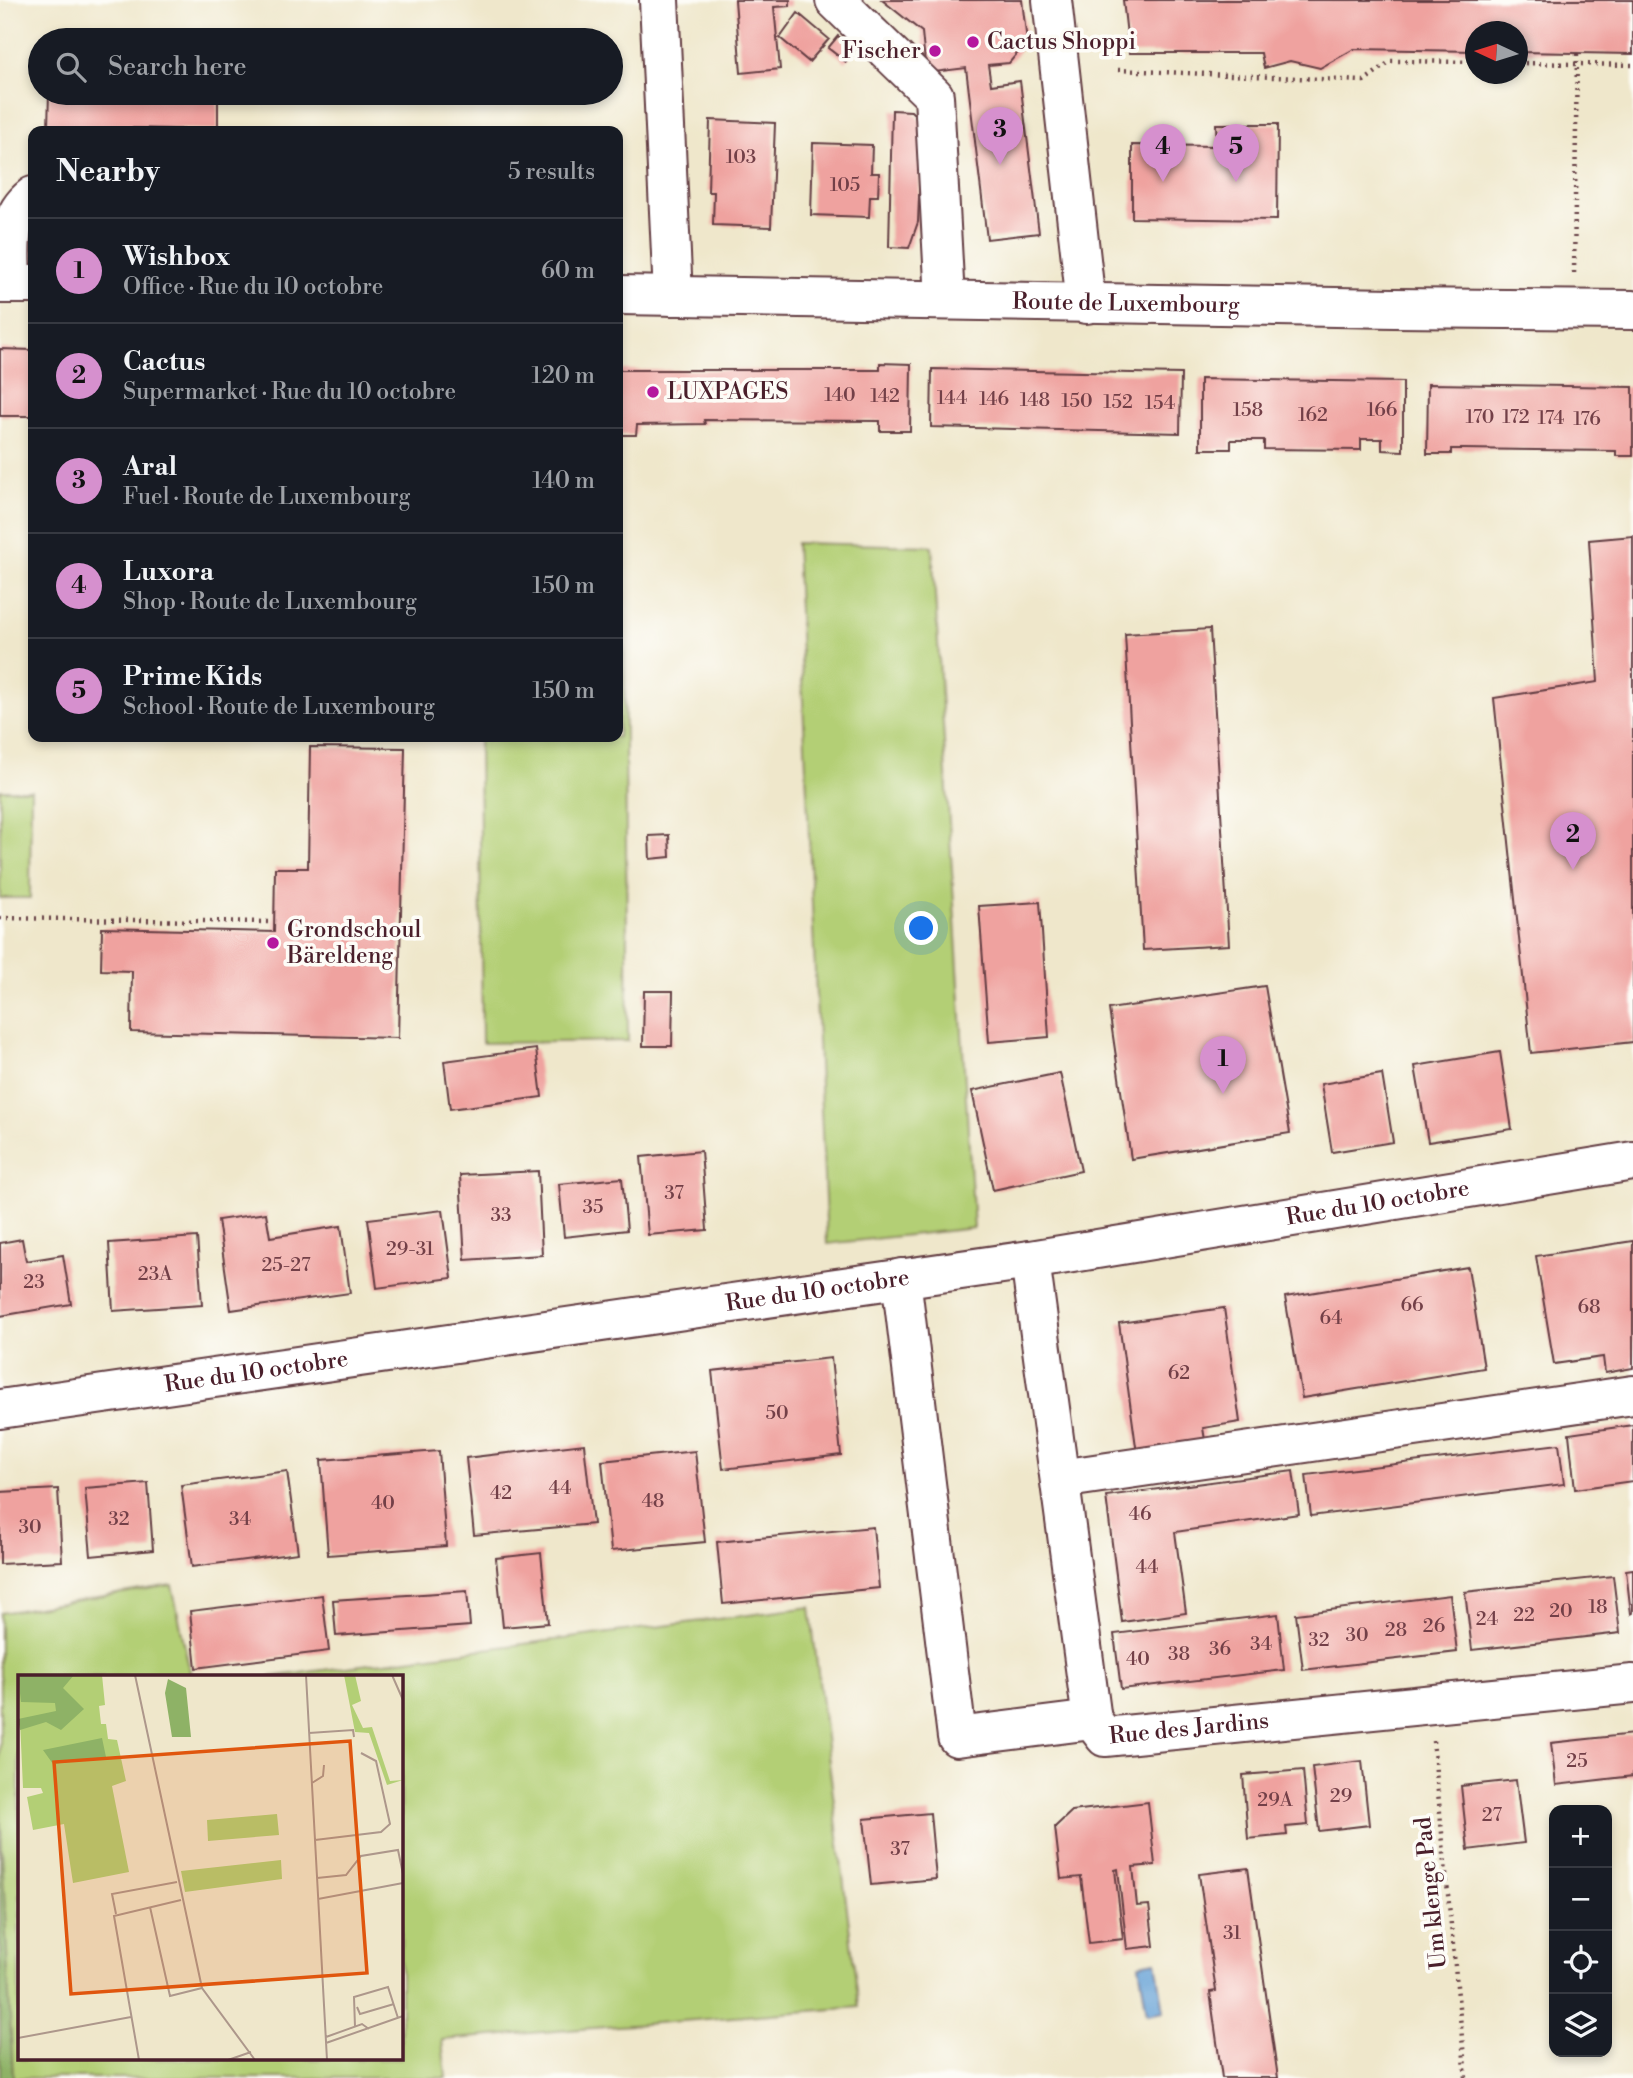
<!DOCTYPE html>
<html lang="en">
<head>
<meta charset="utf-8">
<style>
  body { margin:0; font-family:"Libre Bodoni",serif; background:#20242c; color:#f1f3f6 }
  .controls { position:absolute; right:21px; bottom:21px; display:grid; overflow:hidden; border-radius:14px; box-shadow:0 4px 10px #0003 }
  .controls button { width:63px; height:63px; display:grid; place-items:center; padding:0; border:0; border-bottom:2px solid #363941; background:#171b24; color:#f1f3f6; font:35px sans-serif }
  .compass { position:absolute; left:1465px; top:21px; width:63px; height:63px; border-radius:50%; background:#171b24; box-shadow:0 4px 10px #0003; rotate:274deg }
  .you { position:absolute; left:922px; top:929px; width:24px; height:24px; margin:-18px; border:5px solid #fff; border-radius:50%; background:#1a73e8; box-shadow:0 0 0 10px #1a73e833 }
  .badge { display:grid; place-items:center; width:46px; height:46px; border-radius:50%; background:#d690ce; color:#111; font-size:23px; font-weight:700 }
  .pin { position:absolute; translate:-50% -58px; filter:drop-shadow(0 2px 4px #0008) }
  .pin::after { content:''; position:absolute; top:37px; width:24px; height:21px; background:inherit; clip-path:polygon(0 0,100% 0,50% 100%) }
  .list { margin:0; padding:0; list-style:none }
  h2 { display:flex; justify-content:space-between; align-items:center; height:91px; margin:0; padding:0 28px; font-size:30px }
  h2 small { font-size:23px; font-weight:400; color:#9ea1a6 }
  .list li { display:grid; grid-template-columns:46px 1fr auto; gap:21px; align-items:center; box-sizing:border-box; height:105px; padding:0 28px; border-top:2px solid #363941 }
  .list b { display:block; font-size:26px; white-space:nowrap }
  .list p { margin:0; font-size:23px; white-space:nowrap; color:#9ea1a6 }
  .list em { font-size:23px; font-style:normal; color:#9ea1a6 }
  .icon { flex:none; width:38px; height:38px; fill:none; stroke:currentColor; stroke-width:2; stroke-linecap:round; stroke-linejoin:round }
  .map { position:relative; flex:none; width:1633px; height:2078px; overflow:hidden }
  .search { position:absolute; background:#171b24; box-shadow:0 4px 10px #0003; left:28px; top:28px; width:595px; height:77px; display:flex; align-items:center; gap:18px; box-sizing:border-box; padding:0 24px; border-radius:38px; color:#9ea1a6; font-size:26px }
  .panel { position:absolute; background:#171b24; box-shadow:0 4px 10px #0003; left:28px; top:126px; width:595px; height:616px; border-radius:14px }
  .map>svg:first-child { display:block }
</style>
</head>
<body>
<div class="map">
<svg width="1633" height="2078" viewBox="0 0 1633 2078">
  <rect width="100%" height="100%" fill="#fdfcf7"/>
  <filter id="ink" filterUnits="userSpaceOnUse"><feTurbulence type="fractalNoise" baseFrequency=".0143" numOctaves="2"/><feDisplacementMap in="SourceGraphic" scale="14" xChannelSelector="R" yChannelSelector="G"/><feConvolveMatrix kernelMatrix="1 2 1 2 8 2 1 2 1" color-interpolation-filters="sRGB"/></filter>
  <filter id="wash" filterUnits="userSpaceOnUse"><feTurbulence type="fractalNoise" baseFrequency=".00686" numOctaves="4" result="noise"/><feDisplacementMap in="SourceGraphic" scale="28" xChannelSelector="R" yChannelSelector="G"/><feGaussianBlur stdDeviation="1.57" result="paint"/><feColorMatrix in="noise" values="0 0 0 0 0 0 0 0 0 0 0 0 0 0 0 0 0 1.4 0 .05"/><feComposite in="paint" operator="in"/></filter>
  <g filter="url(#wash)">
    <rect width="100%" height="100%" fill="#efe7cb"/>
    <g fill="#b3cf75" stroke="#7e7750" stroke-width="2">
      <polygon points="796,543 932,546 974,1228 827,1244"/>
      <polygon points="618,546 623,546 628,1041 482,1043 479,737 618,737"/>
      <polygon points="0,790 31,790 30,898 0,898"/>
      <polygon points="172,1585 191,1677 19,1677 19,2059 401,2059 401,1677 269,1677 810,1607 859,2007 442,2040 446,2078 0,2078 0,1613"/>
    </g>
    <polygon fill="#8eb266" stroke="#6c6848" stroke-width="2" points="0,1806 13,2078 0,2078"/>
    <polygon fill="#67a3d7" stroke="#586181" stroke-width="2" points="1156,1961 1164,2011 1147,2014 1139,1964"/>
    <g id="blocks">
      <g fill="#efa29f">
        <polygon points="735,0 790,0 790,6 774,7 780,69 741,73"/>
        <polygon points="882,0 1022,0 1027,42 1009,63 988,65 991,85 1020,81 1039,233 987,239 966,68 926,73 922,32"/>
        <polygon points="1123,0 1633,0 1633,54 1518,52 1518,32 1476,32 1476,51 1354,49 1320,68 1290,61 1264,68 1261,53 1129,53"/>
        <polygon points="798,13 829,39 809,62 780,38"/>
        <polygon points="838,36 855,49 846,62 828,48"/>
        <polygon points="49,93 218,93 218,130 131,128 130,131 67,131 67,128 48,128"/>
        <polygon points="892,110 911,111 922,122 918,222 909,248 889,247"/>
        <polygon points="710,120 775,123 771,227 713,225 714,192 708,192"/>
        <polygon points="1216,124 1278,124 1277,220 1132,218 1132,145 1217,146"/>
        <polygon points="813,143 872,145 871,173 879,173 878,196 870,196 869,217 811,215"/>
        <polygon points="0,349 33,350 33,416 0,416"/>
        <polygon points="880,363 911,364 910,431 880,431 880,421 704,420 705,424 637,425 636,435 618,435 618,370 880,370"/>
        <polygon points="932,369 1181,374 1180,433 931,427"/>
        <polygon points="1200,379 1403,382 1403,451 1382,450 1382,439 1361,439 1361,450 1264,449 1264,440 1231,440 1231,449 1200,449"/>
        <polygon points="1428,384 1633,387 1633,456 1616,456 1616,451 1462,449 1451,449 1451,454 1427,454"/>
        <polygon points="1633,536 1633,1042 1531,1053 1494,698 1598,682 1589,540"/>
        <polygon points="1210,629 1229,945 1143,950 1125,634"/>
        <polygon points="310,747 405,748 398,1038 131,1032 132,971 101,970 102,928 274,932 275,868 308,868"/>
        <polygon points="669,835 670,857 650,859 649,836"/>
        <polygon points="1040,902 1049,1037 989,1042 979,906"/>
        <polygon points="1265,986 1290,1133 1131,1159 1109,1009"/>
        <polygon points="644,991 673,991 672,1046 643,1046"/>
        <polygon points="536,1049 542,1097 450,1109 444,1061"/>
        <polygon points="1500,1052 1512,1129 1428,1142 1415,1066"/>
        <polygon points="1060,1073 1081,1171 993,1190 972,1091"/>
        <polygon points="1382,1074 1393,1142 1332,1152 1321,1084"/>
        <polygon points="701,1151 707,1230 648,1235 641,1157"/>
        <polygon points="538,1171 542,1255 465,1260 460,1175"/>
        <polygon points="622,1178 627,1230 564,1237 559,1184"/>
        <polygon points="443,1210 452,1278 377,1288 368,1219"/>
        <polygon points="266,1213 270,1237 341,1226 350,1293 231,1310 218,1220"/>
        <polygon points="197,1237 202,1305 113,1311 109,1243"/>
        <polygon points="22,1239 26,1261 63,1255 71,1304 0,1316 0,1243"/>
        <polygon points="1633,1241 1633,1368 1605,1373 1603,1357 1554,1364 1536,1256"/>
        <polygon points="1468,1267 1484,1368 1302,1398 1285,1297"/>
        <polygon points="1224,1308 1240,1422 1203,1428 1207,1452 1138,1461 1119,1323"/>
        <polygon points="831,1358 841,1455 723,1469 712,1371"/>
        <polygon points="1633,1425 1633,1481 1575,1489 1569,1434"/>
        <polygon points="584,1444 593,1524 474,1535 466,1458"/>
        <polygon points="1559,1444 1564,1484 1311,1516 1306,1475"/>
        <polygon points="439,1451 446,1546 328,1555 321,1460"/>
        <polygon points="695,1451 705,1542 611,1551 602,1461"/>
        <polygon points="287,1471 298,1553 192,1567 181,1485"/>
        <polygon points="1293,1471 1299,1514 1175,1532 1186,1613 1122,1622 1106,1496"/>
        <polygon points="148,1483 153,1550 91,1556 85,1488"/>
        <polygon points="58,1489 62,1561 0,1564 0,1492"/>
        <polygon points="873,1527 879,1588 723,1604 717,1542"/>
        <polygon points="541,1553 548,1623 503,1627 496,1558"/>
        <polygon points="1633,1569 1633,1613 1631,1614 1626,1570"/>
        <polygon points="1613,1576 1620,1633 1472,1650 1465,1592"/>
        <polygon points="467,1591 470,1626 336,1636 333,1600"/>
        <polygon points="322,1595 329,1651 196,1668 190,1611"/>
        <polygon points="1450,1595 1457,1652 1303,1670 1296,1614"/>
        <polygon points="1278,1614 1284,1670 1121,1689 1114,1634"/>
        <polygon points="1633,1734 1633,1776 1556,1785 1551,1743"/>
        <polygon points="1362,1761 1369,1825 1319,1831 1312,1767"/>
        <polygon points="1303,1770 1308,1825 1286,1827 1287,1835 1248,1839 1243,1775"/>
        <polygon points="1516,1780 1524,1843 1468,1850 1461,1786"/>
        <polygon points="1148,1802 1155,1865 1133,1867 1137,1906 1149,1905 1154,1946 1127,1949 1118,1869 1115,1870 1123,1939 1089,1943 1081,1877 1061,1879 1055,1827 1072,1811"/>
        <polygon points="930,1813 936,1879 871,1885 864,1819"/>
        <polygon points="1248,1868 1278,2078 1222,2078 1210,1992 1216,1991 1199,1874"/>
      </g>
    </g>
  </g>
  <g filter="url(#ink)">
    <use href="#blocks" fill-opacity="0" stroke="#633d43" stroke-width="2"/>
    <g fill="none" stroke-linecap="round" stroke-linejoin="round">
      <g stroke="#633d43" stroke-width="42">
        <g id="minor">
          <polyline points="659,0 673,296"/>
          <polyline points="835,0 934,96 945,300"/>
          <polyline points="1052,0 1086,304"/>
          <path d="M11 284C11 251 4 218 33 196"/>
          <path id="s1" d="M1030 1260 1092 1720 1105 1737 1633 1684"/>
          <polyline points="901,1278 957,1737 1092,1720"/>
          <path id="s2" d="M0 1409 1030 1260 1633 1161"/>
          <polyline points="1060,1479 1633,1395"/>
        </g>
      </g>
      <g stroke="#633d43" stroke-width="42">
        <g id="major">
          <polyline points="0,284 33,284"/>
          <path id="s3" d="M618 295 1394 308 1633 310"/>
        </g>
      </g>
      <g stroke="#633d43" stroke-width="4.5" stroke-dasharray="2 5" stroke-linecap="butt">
        <polyline points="1518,63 1633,65"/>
        <polyline points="1118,70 1364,81 1391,61 1476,62"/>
        <polyline points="1574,273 1577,53"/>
        <polyline points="0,918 269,922"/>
        <polyline points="1433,1741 1466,2078"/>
      </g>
      <use href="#minor" stroke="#fff" stroke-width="38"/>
      <use href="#major" stroke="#fff" stroke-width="38"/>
    </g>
  </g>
  <g fill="#b5179e" stroke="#fdfcf7" stroke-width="2.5">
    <circle cx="973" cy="42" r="7"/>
    <circle cx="935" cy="51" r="7"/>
    <circle cx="653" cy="392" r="7"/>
    <circle cx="273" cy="943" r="7"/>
  </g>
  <g text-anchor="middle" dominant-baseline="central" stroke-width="7" stroke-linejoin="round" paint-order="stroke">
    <g font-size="19" fill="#734048">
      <text x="741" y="157">103</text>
      <text x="845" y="185">105</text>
      <text x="840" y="395">140</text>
      <text x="885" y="396">142</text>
      <text x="952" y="398">144</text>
      <text x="994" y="399">146</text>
      <text x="1035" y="400">148</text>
      <text x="1077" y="401">150</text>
      <text x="1118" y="402">152</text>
      <text x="1160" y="403">154</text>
      <text x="1248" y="410">158</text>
      <text x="1382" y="410">166</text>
      <text x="1313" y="415">162</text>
      <text x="1480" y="417">170</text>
      <text x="1516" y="417">172</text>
      <text x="1551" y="418">174</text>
      <text x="1587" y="419">176</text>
      <text x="674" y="1193">37</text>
      <text x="593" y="1207">35</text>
      <text x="501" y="1215">33</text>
      <text x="410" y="1249">29-31</text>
      <text x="286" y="1265">25-27</text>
      <text x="155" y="1274">23A</text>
      <text x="34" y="1282">23</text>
      <text x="1412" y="1305">66</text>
      <text x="1589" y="1307">68</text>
      <text x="1331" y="1318">64</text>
      <text x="1179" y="1373">62</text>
      <text x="777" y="1413">50</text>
      <text x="560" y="1488">44</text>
      <text x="501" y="1493">42</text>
      <text x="653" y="1501">48</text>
      <text x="383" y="1503">40</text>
      <text x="1140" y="1514">46</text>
      <text x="119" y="1519">32</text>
      <text x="240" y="1519">34</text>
      <text x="30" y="1527">30</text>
      <text x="1147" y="1567">44</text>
      <text x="1598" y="1607">18</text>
      <text x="1561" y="1611">20</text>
      <text x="1524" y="1615">22</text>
      <text x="1487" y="1619">24</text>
      <text x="1434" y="1626">26</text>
      <text x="1396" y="1630">28</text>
      <text x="1357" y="1635">30</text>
      <text x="1319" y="1640">32</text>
      <text x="1261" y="1644">34</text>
      <text x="1220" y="1649">36</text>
      <text x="1179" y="1654">38</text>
      <text x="1138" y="1659">40</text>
      <text x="1577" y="1761">25</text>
      <text x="1341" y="1796">29</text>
      <text x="1275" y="1800">29A</text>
      <text x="1492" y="1815">27</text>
      <text x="900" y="1849">37</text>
      <text x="1232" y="1933">31</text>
    </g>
    <g font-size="23" fill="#4a1f2b" stroke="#fdfcf7" text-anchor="start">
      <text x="987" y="42">Cactus Shoppi</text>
      <text x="921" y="51" text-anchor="end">Fischer</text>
      <text x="667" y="392">LUXPAGES</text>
      <text x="287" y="930">Grondschoul<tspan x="287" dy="26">Bäreldeng</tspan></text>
    </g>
    <g font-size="23" fill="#4a1f2b" stroke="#fdfcf7">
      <text stroke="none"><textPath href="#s3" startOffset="508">Route de Luxembourg</textPath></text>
      <text stroke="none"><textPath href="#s2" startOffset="1393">Rue du 10 octobre</textPath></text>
      <text stroke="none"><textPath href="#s2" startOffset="826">Rue du 10 octobre</textPath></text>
      <text stroke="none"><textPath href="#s2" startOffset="259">Rue du 10 octobre</textPath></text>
      <text stroke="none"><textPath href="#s1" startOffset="570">Rue des Jardins</textPath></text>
      <text transform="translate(1431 1893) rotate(-96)">Um klenge Pad</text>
    </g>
  </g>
  <g transform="translate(18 1675)">
    <rect width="385" height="385" fill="#efe7cb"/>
    <path d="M0 0H84L87 30 81 31 83 49H88L90 64 99 65 108 106 94 111 111 197 55 208 46 149 15 155 9 122 25 118 23 113H5ZM326 0H337L343 26 334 30 345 53 354 52 372 106 385 105 369 110 351 58 337 57ZM259 139 261 160 190 166 189 145ZM263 185 264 204 167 217 163 196Z" fill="#b3cf75"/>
    <path d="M0 0H56L45 13 66 34 43 55 28 47 2 55 0 44 38 36 37 28 3 27ZM150 4 168 13 173 62H154L147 18ZM84 63 88 82 35 89 25 75Z" fill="#8eb266"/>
    <path fill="none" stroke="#ad978b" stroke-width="2" d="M117 0 184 313 237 385M288 0 309 385M374 0 385 25M291 58 335 55 336 62M294 108 305 101 306 90M297 165 363 157 372 149 358 86 343 78M299 203 328 200 343 181 380 175 385 199M300 224 385 208M132 232 152 321 184 313M98 239 94 219 159 207M339 332 342 339 376 329M337 352 336 322 370 312 380 343M308 362 344 349 351 354M0 363 113 342M308 368 385 341M121 385 96 241 163 225M210 385 233 377"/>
    <path fill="#e0560e" fill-opacity="0.15" stroke="#e0560e" stroke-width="3.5" d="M332 66 349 298 53 319 36 87Z"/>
    <rect width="385" height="385" fill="none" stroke="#4a1f2b" stroke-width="3.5"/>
  </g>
</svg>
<div class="controls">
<button>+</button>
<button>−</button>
<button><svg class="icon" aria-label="locate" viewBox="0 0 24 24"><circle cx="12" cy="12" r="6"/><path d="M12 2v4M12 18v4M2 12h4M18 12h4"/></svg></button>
<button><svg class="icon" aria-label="layers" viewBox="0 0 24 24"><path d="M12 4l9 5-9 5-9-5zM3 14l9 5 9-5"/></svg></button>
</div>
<svg class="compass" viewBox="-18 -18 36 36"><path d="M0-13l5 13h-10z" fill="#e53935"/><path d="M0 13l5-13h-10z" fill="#9ea1a6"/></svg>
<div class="you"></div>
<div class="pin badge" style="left:1223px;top:1094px">1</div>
<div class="pin badge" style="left:1573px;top:870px">2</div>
<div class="pin badge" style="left:1000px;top:165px">3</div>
<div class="pin badge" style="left:1163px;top:182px">4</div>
<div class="pin badge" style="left:1236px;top:182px">5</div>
<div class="search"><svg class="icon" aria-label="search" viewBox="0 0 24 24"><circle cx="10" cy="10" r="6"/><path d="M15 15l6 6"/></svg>Search here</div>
<section class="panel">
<h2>Nearby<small>5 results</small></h2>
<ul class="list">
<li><span class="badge">1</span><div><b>Wishbox</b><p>Office · Rue du 10 octobre</p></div><em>60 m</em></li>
<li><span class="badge">2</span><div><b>Cactus</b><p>Supermarket · Rue du 10 octobre</p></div><em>120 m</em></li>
<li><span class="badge">3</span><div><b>Aral</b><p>Fuel · Route de Luxembourg</p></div><em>140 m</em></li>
<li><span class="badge">4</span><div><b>Luxora</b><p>Shop · Route de Luxembourg</p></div><em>150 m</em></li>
<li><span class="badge">5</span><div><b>Prime Kids</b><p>School · Route de Luxembourg</p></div><em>150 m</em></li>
</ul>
</section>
</div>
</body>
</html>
